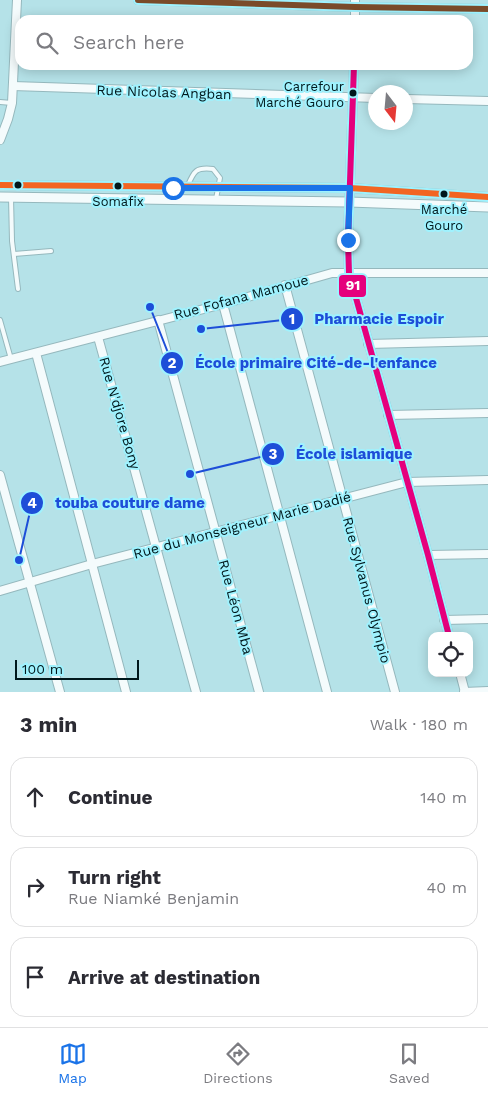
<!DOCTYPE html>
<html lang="en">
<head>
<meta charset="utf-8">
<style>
  body { margin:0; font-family:"Work Sans",sans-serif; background:#f2f2f3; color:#2b2b33 }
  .controls { position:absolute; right:15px; bottom:15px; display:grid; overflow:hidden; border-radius:10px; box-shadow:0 2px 12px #0003 }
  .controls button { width:45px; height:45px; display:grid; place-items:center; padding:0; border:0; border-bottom:1px solid #e1e1e2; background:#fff; color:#2b2b33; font:25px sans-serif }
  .compass { position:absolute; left:368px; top:85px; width:45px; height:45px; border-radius:50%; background:#fff; box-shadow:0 2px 12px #0003; rotate:164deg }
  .scale { position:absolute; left:15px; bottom:12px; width:124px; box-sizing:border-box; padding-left:5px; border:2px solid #00181c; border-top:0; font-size:14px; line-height:18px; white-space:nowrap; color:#00181c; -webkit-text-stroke:4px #9ff2fe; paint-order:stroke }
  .stop { position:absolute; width:15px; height:15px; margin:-11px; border:4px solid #1a73e8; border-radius:50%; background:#fff }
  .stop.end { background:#1a73e8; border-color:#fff; box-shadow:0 1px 5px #0008 }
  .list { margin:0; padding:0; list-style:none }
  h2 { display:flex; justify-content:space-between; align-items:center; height:65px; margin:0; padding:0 20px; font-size:21px }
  h2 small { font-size:16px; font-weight:400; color:#7c7c81 }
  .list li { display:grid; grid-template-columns:32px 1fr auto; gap:15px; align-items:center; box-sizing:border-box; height:80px; margin:0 10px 10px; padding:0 10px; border:1px solid #e1e1e2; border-radius:15px }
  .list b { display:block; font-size:19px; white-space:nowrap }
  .list p { margin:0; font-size:16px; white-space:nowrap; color:#7c7c81 }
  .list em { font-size:16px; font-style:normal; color:#7c7c81 }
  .icon { flex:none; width:28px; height:28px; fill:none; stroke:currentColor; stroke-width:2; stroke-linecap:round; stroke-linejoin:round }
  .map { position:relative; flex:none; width:488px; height:692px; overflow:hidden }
  .search { position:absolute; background:#fff; box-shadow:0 2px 12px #0003; left:15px; right:15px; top:15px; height:55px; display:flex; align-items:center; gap:12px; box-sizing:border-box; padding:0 18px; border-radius:15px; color:#7c7c81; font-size:19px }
  .sheet { height:335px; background:#fff }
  nav { display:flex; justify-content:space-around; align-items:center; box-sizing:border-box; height:70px; border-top:1px solid #e1e1e2; background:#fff; font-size:14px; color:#7c7c81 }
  nav a { display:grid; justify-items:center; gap:2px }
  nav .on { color:#1a73e8 }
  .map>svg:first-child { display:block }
</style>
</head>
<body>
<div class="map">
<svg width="488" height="692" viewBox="0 0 488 692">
  <rect width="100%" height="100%" fill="#b5e2e8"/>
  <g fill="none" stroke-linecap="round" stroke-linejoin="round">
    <g stroke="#95b8bd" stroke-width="6">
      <g id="service">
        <polyline points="0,102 12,103"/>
        <path d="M188 185C194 171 196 167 213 169L220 178 216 199"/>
        <polyline points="11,197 12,241 18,289"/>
        <polyline points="14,254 51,251"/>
        <polyline points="0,320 11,359"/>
      </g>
    </g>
    <g stroke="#95b8bd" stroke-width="10">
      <g id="minor">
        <polyline points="138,0 355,7 488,9"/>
        <polyline points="355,20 355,0"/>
        <polyline points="354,65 348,240 349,273 428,555 449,636"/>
        <polyline points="13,86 376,98"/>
        <polyline points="406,99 488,101"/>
        <polyline points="0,140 8,119 12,103 17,0"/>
        <polyline points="0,185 350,188 488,197"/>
        <polyline points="285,285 395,692"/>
        <polyline points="223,304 327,692"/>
        <polyline points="158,320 259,692"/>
        <polyline points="98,337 196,692"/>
        <polyline points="368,344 488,341"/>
        <polyline points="36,353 126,692"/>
        <polyline points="0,362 223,304 332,273 488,273"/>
        <polyline points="388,415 488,413"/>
        <polyline points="0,475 60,692"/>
        <polyline points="428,555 488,554"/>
        <polyline points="0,591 92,564 407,482 488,480"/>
        <polyline points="444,620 488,619"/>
        <polyline points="460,673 465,692"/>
        <polyline points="464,692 488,691"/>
      </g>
    </g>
    <g stroke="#95b8bd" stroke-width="11">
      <polyline id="tertiary" points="0,197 349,202 488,207"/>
    </g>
    <use href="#service" stroke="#f4fbfc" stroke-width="4"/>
    <use href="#minor" stroke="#f4fbfc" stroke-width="8"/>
    <use href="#tertiary" stroke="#f4fbfc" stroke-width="9"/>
    <g stroke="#9ff2fe" stroke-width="10">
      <polyline id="bus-1" points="0,185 350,188 488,197"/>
    </g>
    <g stroke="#9ff2fe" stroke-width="10">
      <polyline id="bus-2" points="354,65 348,240 349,273 428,555 449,636"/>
    </g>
    <g stroke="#9ff2fe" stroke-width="10">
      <polyline id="bus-3" points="138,0 355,7 488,9"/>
    </g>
    <use href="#bus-1" stroke="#f26522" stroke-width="6"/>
    <use href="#bus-2" stroke="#e5007d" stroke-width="6"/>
    <use href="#bus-3" stroke="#7a4b2a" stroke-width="6"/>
  </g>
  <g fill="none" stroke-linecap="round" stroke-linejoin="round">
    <polyline stroke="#1a73e8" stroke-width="6" points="173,188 350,188 348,240"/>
  </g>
  <g fill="#00181c" stroke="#9ff2fe" stroke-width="2">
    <circle cx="353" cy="93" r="4.5"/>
    <circle cx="18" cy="185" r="4.5"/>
    <circle cx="118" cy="186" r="4.5"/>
    <circle cx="444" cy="194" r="4.5"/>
  </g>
  <g text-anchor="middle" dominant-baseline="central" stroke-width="4" stroke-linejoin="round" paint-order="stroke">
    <g font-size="13" fill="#00181c" stroke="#9ff2fe">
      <text x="344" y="86" text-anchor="end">Carrefour<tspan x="344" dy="16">Marché Gouro</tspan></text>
      <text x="118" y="201">Somafix</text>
      <text x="444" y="209">Marché<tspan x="444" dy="16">Gouro</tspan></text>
    </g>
    <g font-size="14" fill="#00181c" stroke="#9ff2fe">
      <text transform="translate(164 92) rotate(2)">Rue Nicolas Angban</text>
      <text transform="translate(241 297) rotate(-15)">Rue Fofana Mamoue</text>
      <text transform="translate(120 413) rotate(74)">Rue N'djore Bony</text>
      <text transform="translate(242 525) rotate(-15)">Rue du Monseigneur Marie Dadié</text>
      <text transform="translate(367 590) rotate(75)">Rue Sylvanus Olympio</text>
      <text transform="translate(236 607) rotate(75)">Rue Léon Mba</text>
    </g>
  </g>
  <path fill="none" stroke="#1d4ed8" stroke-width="2" d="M201 329L292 319M150 307L172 363M190 474L273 454M19 560L32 503"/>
  <g fill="#1d4ed8" stroke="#9ff2fe" stroke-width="2">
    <circle cx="201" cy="329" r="5"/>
    <circle cx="150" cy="307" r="5"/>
    <circle cx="190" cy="474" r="5"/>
    <circle cx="19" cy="560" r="5"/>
    <circle cx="292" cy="319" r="12"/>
    <circle cx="172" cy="363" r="12"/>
    <circle cx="273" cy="454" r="12"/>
    <circle cx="32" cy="503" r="12"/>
  </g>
  <g font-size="15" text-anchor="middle" font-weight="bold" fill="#fff">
    <text x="292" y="324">1</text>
    <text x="172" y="368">2</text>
    <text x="273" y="459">3</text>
    <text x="32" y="508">4</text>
  </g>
  <g font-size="15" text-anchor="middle" font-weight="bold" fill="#1d4ed8" stroke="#9ff2fe" stroke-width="4" stroke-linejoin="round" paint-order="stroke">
    <text x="379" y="324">Pharmacie Espoir</text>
    <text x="316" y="368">École primaire Cité-de-l'enfance</text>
    <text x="354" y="459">École islamique</text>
    <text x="130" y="508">touba couture dame</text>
  </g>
  <rect stroke="#9ff2fe" stroke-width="2" x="338" y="274" width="29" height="24" rx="5" fill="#e5007d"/>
  <g font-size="14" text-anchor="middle" font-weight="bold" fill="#fff">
    <text x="353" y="290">91</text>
  </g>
</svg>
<div class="controls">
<button><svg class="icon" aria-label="locate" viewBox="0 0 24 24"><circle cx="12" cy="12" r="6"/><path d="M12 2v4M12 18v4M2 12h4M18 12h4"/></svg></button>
</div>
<svg class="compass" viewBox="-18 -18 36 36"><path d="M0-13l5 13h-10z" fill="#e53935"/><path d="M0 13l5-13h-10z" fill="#7c7c81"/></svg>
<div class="scale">100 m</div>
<div class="stop" style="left:173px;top:188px"></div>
<div class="stop end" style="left:348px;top:240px"></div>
<div class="search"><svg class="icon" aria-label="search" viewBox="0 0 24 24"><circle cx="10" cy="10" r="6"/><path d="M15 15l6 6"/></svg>Search here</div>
</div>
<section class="sheet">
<h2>3 min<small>Walk · 180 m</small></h2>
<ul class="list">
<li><svg class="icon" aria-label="ahead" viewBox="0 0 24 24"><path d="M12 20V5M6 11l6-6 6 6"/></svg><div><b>Continue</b></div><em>140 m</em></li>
<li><svg class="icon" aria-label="right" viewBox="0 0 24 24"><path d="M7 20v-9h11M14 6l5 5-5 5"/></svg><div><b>Turn right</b><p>Rue Niamké Benjamin</p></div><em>40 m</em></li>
<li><svg class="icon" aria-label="arrive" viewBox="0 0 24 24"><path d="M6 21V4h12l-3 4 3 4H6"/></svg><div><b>Arrive at destination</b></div></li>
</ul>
</section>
<nav>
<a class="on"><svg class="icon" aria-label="map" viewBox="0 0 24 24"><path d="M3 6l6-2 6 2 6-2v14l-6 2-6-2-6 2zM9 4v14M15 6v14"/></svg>Map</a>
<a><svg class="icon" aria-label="directions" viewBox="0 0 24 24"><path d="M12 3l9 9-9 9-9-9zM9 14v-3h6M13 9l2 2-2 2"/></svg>Directions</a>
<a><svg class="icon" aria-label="saved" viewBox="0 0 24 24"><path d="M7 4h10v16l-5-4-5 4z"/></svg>Saved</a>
</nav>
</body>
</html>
